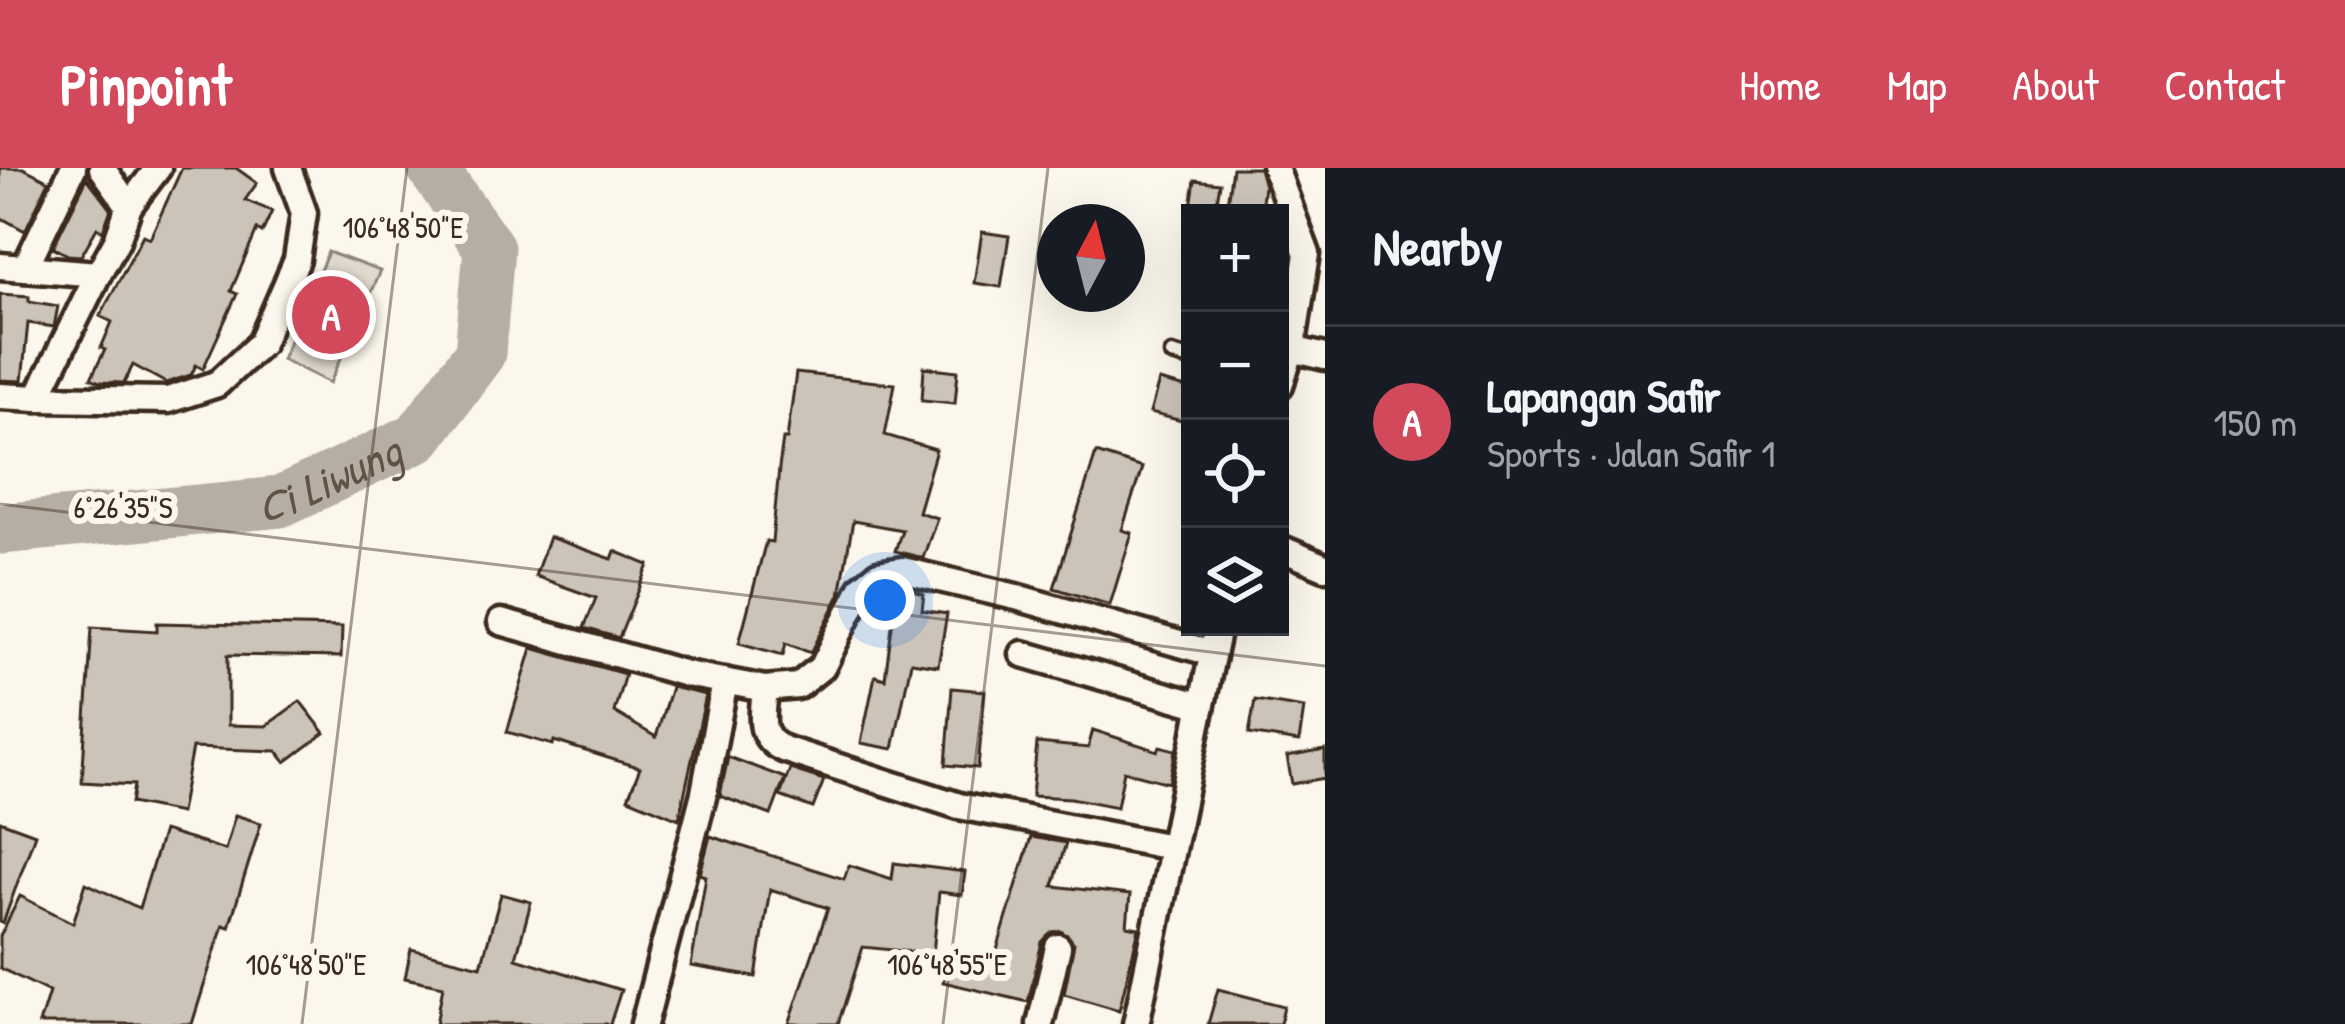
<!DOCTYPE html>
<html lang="en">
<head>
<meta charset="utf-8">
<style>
  body { margin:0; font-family:"Patrick Hand",sans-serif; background:#20242c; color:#f1f3f6 }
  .controls { position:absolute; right:36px; top:36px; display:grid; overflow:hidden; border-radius:0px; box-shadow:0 12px 48px #0002 }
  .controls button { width:108px; height:108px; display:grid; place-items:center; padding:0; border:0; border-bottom:3px solid #363941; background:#171b24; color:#f1f3f6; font:60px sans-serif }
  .compass { position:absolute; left:1037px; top:36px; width:108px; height:108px; border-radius:50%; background:#171b24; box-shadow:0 12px 48px #0002; rotate:7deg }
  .you { position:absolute; left:885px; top:432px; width:42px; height:42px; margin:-30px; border:9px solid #fff; border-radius:50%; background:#1a73e8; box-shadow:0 0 0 18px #1a73e833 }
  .badge { display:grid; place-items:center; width:78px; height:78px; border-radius:50%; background:#d1495b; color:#fff; font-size:39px; font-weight:700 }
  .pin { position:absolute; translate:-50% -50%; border:6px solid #fff; box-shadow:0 3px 12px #0006 }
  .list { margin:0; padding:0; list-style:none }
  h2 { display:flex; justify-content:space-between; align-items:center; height:156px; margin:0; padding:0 48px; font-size:51px }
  h2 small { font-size:39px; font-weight:400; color:#9ea1a6 }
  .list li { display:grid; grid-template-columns:78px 1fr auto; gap:36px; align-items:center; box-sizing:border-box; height:192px; padding:0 48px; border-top:3px solid #363941 }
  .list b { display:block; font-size:45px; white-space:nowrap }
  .list p { margin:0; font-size:39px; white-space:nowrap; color:#9ea1a6 }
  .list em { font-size:39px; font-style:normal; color:#9ea1a6 }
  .icon { flex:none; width:66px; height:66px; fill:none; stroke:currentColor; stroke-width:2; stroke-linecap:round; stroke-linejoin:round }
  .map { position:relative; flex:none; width:1325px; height:856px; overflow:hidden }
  header { display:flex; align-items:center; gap:72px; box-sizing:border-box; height:168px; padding:0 60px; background:#d1495b; color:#fff }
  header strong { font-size:57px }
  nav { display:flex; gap:66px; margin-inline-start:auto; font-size:42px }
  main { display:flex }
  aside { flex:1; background:#171b24 }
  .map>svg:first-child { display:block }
</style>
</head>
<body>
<header>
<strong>Pinpoint</strong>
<nav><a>Home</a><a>Map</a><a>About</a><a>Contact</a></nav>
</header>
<main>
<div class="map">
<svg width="1325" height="856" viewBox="0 0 1325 856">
  <rect width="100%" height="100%" fill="#fbf7ec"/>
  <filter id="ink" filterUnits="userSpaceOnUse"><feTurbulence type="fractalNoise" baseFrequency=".00833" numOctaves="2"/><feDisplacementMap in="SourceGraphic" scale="24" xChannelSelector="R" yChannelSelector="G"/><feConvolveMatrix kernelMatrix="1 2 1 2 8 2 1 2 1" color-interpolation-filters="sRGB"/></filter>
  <g filter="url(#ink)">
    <polygon fill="#dfd9ce" stroke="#8d8276" stroke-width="3" points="328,84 380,103 330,215 282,191"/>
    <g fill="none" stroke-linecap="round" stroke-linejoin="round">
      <path stroke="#b6aea2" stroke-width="51" id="s1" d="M0 361 280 334 418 269 480 185 489 80 432 0"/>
    </g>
    <g fill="#ccc4b9" stroke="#3b2a1e" stroke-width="3">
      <polygon points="0,0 23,0 49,13 25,63 0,49"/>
      <polygon points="182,0 236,0 257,15 245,32 272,43 262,65 257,62 231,123 237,126 203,201 196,197 191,207 166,215 133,197 124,215 100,214 91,210 105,182 101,180 112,154 100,148 143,67 150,70"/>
      <polygon points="1232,0 1259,0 1264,18 1261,41 1227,36"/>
      <polygon points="87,10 111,41 103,63 97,60 81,88 68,87 53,79"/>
      <polygon points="1195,12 1220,15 1215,45 1190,45"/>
      <polygon points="982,64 1009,68 1001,119 974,115"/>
      <polygon points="0,126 29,128 29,133 58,138 54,159 28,155 22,213 0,212"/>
      <polygon points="924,199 958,203 955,235 922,232"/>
      <polygon points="796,205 895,216 885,267 936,282 918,344 937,350 923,390 895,383 902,362 853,353 840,427 811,485 786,475 783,487 739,475 766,373 772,374 779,300 783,271 787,271"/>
      <polygon points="1159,213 1190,221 1190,255 1150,245"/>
      <polygon points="1096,285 1142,300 1122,362 1132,365 1110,437 1054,420"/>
      <polygon points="549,369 612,391 615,383 649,397 619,470 584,460 596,430 535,408"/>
      <polygon points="901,419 924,426 922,442 947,446 938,498 911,494 893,581 861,575 875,508 885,511 897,420"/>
      <polygon points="157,455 342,459 341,489 228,487 228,557 266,558 300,533 325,565 286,594 277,583 192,580 180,645 131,635 134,617 82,614 92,459 157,463"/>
      <polygon points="532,480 625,506 614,544 656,569 671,519 706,527 679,651 628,630 640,600 554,573 553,577 507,564"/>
      <polygon points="952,520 985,523 978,600 946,597"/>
      <polygon points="1255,532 1304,540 1299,574 1249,566"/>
      <polygon points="1093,562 1158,583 1160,578 1176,582 1169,615 1124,603 1117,639 1071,630 1032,628 1037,575 1088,580"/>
      <polygon points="1325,582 1325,610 1292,616 1287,589"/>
      <polygon points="728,589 785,610 771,647 720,628"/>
      <polygon points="790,601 824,612 813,640 780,628"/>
      <polygon points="235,647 261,655 229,759 223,757 192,856 39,856 49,824 0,800 0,768 20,728 73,755 86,715 139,740 163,663 225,682"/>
      <polygon points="0,653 35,666 3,755 0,754"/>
      <polygon points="710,668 844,711 849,697 892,711 894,695 965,704 962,727 939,724 933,786 863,779 838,856 789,856 828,740 770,721 756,809 691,798 706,708 700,706"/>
      <polygon points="1031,669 1066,675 1053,718 1130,727 1127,758 1139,760 1119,842 1064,826 1074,775 1061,763 1052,764 1042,774 1028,834 943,814 952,781 994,792"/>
      <polygon points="501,726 531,734 516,790 621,822 610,856 436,856 443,818 405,810 411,781 481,798"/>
      <polygon points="1218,821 1284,838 1280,856 1208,856"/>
    </g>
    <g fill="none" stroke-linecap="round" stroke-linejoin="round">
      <g stroke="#3b2a1e" stroke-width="21">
        <polyline id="service" points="1172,186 1190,191"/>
      </g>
      <g stroke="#3b2a1e" stroke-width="33">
        <g id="minor">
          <polyline points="102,0 129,38"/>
          <polyline points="1275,0 1307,86 1292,181 1280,217"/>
          <polyline points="0,98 98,106 117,72 129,38 158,0"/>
          <polyline points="25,100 73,0"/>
          <polyline points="98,106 37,230 168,232 217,216 261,175 297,92 304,45 288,0"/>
          <polyline points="1292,181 1325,189"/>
          <polyline points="0,228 37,230"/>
          <polyline points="1280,380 1325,399"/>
          <polyline points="501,454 686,506 765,521 798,518 823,498 862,419 878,406 902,402 1016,429 1211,485"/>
          <polyline points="1023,486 1199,537"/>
          <path d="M765 521C763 547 756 568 783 581L959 638 1171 679"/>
          <polyline points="644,856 704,625 725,513"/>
          <polyline points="1040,856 1058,779"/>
          <polyline points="1136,856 1218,459"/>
        </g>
      </g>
      <use href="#service" stroke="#fbf7ec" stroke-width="12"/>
      <use href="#minor" stroke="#fbf7ec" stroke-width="24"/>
    </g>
  </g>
  <path fill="none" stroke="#3b2a1e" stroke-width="3" stroke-opacity="0.45" d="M0 336 1325 498M302 856 407 0M943 856 1048 0"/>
  <g text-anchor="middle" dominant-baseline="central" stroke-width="12" stroke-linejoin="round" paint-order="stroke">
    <g font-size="45" font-style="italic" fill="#605246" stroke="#fbf7ec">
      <text stroke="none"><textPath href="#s1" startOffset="336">Ci Liwung</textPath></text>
    </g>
  </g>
  <g font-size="30" text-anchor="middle" fill="#3b2a1e" stroke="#fbf7ec" stroke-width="12" stroke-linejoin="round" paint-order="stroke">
    <text x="403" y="70">106°48'50"E</text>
    <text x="123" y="350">6°26'35"S</text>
    <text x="306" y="807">106°48'50"E</text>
    <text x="947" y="807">106°48'55"E</text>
  </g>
</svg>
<div class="controls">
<button>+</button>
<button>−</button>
<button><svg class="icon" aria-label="locate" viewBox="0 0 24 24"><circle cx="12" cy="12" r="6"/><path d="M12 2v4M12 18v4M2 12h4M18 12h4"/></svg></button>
<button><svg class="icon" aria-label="layers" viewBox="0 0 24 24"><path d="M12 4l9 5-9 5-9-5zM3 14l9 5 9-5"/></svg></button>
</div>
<svg class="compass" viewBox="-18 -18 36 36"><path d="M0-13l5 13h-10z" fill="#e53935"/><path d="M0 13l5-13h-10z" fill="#9ea1a6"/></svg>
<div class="you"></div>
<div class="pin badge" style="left:331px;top:147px">A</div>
</div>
<aside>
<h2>Nearby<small></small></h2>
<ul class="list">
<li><span class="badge">A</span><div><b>Lapangan Safir</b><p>Sports · Jalan Safir 1</p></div><em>150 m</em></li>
</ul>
</aside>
</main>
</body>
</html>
